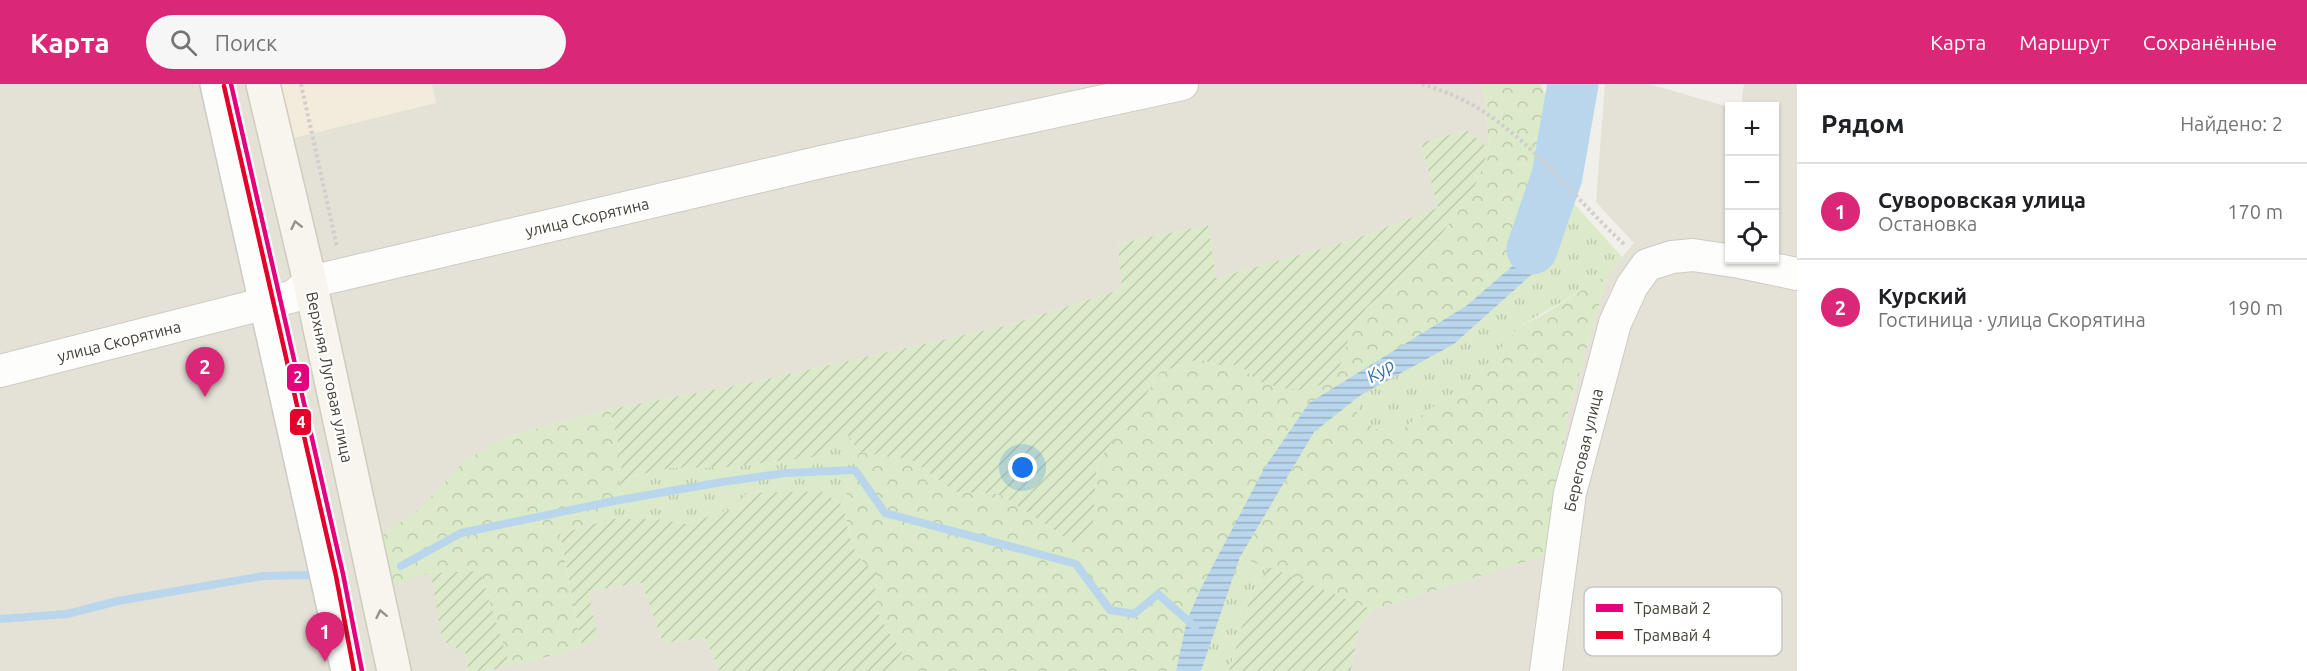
<!DOCTYPE html>
<html lang="ru">
<head>
<meta charset="utf-8">
<style>
  body { margin:0; font-family:Ubuntu,sans-serif; background:#f6f6f6; color:#202124 }
  .controls { position:absolute; right:18px; top:18px; display:grid; overflow:hidden; border-radius:0px; box-shadow:0 2px 4px #0004 }
  .controls button { width:54px; height:54px; display:grid; place-items:center; padding:0; border:0; border-bottom:2px solid #e0e0e0; background:#fff; color:#202124; font:30px sans-serif }
  .you { position:absolute; left:1023px; top:384px; width:21px; height:21px; margin:-15px; border:4px solid #fff; border-radius:50%; background:#1a73e8; box-shadow:0 0 0 9px #1a73e833 }
  .badge { display:grid; place-items:center; width:39px; height:39px; border-radius:50%; background:#db2777; color:#fff; font-size:20px; font-weight:700 }
  .pin { position:absolute; translate:-50% -50px; filter:drop-shadow(0 2px 3px #0008) }
  .pin::after { content:''; position:absolute; top:32px; width:21px; height:18px; background:inherit; clip-path:polygon(0 0,100% 0,50% 100%) }
  .list { margin:0; padding:0; list-style:none }
  h2 { display:flex; justify-content:space-between; align-items:center; height:78px; margin:0; padding:0 24px; font-size:26px }
  h2 small { font-size:20px; font-weight:400; color:#757577 }
  .list li { display:grid; grid-template-columns:39px 1fr auto; gap:18px; align-items:center; box-sizing:border-box; height:96px; padding:0 24px; border-top:2px solid #e0e0e0 }
  .list b { display:block; font-size:22px; white-space:nowrap }
  .list p { margin:0; font-size:20px; white-space:nowrap; color:#757577 }
  .list em { font-size:20px; font-style:normal; color:#757577 }
  .icon { flex:none; width:33px; height:33px; fill:none; stroke:currentColor; stroke-width:2; stroke-linecap:round; stroke-linejoin:round }
  .map { position:relative; flex:none; width:1797px; height:587px; overflow:hidden }
  header { display:flex; align-items:center; gap:36px; box-sizing:border-box; height:84px; padding:0 30px; background:#db2777; color:#fff }
  header strong { font-size:28px }
  nav { display:flex; gap:33px; margin-inline-start:auto; font-size:21px }
  .search { width:420px; height:54px; background:#f6f6f6; display:flex; align-items:center; gap:15px; box-sizing:border-box; padding:0 21px; border-radius:33px; color:#757577; font-size:22px }
  main { display:flex }
  aside { flex:1; background:#fff }
  .map>svg:first-child { display:block }
</style>
</head>
<body>
<header>
<strong>Карта</strong>
<div class="search"><svg class="icon" aria-label="search" viewBox="0 0 24 24"><circle cx="10" cy="10" r="6"/><path d="M15 15l6 6"/></svg>Поиск</div>
<nav><a>Карта</a><a>Маршрут</a><a>Сохранённые</a></nav>
</header>
<main>
<div class="map">
<svg width="1797" height="587" viewBox="0 0 1797 587">
  <defs>
    <pattern id="grass-tufts" width="24" height="20" patternUnits="userSpaceOnUse" patternTransform="scale(1.5)"><rect width="24" height="20" fill="#dbebc9"/><path d="M3 7l-1-3M5 7V3M7 7l1-3M15 17l-1-3M17 17v-4M19 17l1-3" fill="none" stroke="#bdcbad"/></pattern>
    <pattern id="forest-crowns" width="20" height="18" patternUnits="userSpaceOnUse" patternTransform="scale(1.5)"><rect width="20" height="18" fill="#dbebc9"/><path d="M2 6a3 3 0 1 1 6 0M12 15a3 3 0 1 1 6 0" fill="none" stroke="#bdcbad"/></pattern>
    <pattern id="garden-furrows" width="10" height="10" patternUnits="userSpaceOnUse" patternTransform="scale(1.5)"><rect width="10" height="10" fill="#dbebc9"/><path d="M-1 1l2-2M0 10L10 0M9 11l2-2" fill="none" stroke="#bdcbad"/></pattern>
    <pattern id="water-rules" width="6" height="5" patternUnits="userSpaceOnUse" patternTransform="scale(1.5)"><rect width="6" height="5" fill="#bad6ed"/><path d="M0 2.5h6" fill="none" stroke="#99afc1"/></pattern>
  </defs>
  <rect width="100%" height="100%" fill="#f0efe9"/>
  <g fill="#e4e1d7">
    <polygon points="0,0 1482,0 1485,11 1489,65 1466,46 1421,60 1439,124 1349,157 1216,194 1208,141 1118,160 1122,205 1009,241 739,301 610,325 506,353 466,569 468,587 0,587"/>
    <polygon points="1605,0 1649,0 1729,23 1730,176 1774,176 1774,22 1741,22 1744,0 1797,0 1797,587 1351,587 1359,543 1373,526 1549,469 1568,329 1608,190 1634,159 1596,118"/>
    <polygon points="643,499 663,559 705,554 720,587 487,587 567,568 597,555 588,507"/>
  </g>
  <polygon fill="#f3ebdc" points="276,0 432,0 436,19 286,56"/>
  <g fill="url(#grass-tufts)">
    <polygon points="1561,105 1622,173 1608,191 1520,242 1475,294 1399,347 1376,345 1356,335 1361,311 1454,260 1539,184"/>
    <polygon points="846,347 859,368 843,421 821,407 732,425 686,440 657,435 611,435 618,409 634,392 670,384 728,383 824,372"/>
    <polygon points="1240,473 1269,483 1251,511 1229,587 1201,587"/>
  </g>
  <g fill="url(#forest-crowns)">
    <path d="M1482 0H1540L1560 39 1561 105 1539 184 1454 260 1361 311 1356 334 1376 345 1399 347 1475 294 1520 242 1541 232 1608 190 1568 329 1549 470 1373 526 1240 473 1201 587H897L895 579 902 568C882 536 870 528 877 488L866 482 854 468 843 421 859 368 912 376 955 408 1000 410 1078 462 1093 439 1097 378 1135 328 1160 288 1200 275 1217 281H1240L1257 297 1340 282 1353 241 1367 222 1421 178 1473 107 1489 65 1485 11Z"/>
    <polygon points="610,325 622,377 618,409 611,435 560,451 582,562 567,568 510,582 480,487 431,489 390,501 378,454 421,424 463,378 506,353"/>
  </g>
  <g fill="url(#garden-furrows)">
    <polygon points="1466,46 1489,65 1473,107 1421,178 1367,223 1353,241 1340,282 1324,300 1302,306 1280,304 1257,297 1240,281 1217,281 1200,275 1160,288 1135,328 1097,378 1093,439 1078,462 1000,410 955,408 912,376 859,368 846,348 824,372 728,383 670,384 634,392 618,409 622,377 610,325 739,301 1009,241 1122,205 1118,160 1208,141 1216,194 1349,157 1438,124 1421,59"/>
    <path d="M821 407 843 421C850 449 849 473 877 488 870 528 882 536 902 568L895 579 897 587H720L705 554 663 559 642 499 588 507 598 555 582 562 560 450 611 435H657L686 440 732 425 746 409Z"/>
    <polygon points="1269,483 1373,526 1359,543 1351,587 1229,587 1251,511"/>
    <polygon points="480,487 510,582 486,587 468,587 466,569 442,556 431,489"/>
  </g>
  <polygon fill="url(#water-rules)" points="1545,87 1561,105 1539,184 1454,260 1361,311 1314,348 1240,473 1201,587 1176,587 1187,536 1201,504 1265,383 1309,319 1466,222 1516,179"/>
  <g fill="none" stroke-linecap="round" stroke-linejoin="round">
    <g stroke="#bad6ed" stroke-width="8">
      <polyline points="401,482 461,449 614,417 722,398 786,389 855,386 885,429 1076,480 1110,526 1134,530 1158,510 1195,543"/>
      <polyline points="0,535 67,530 118,517 263,492 314,491"/>
    </g>
    <polyline stroke="#bad6ed" stroke-width="51" points="1532,165 1557,92 1573,0"/>
    <g stroke="#cccbc5" stroke-width="34">
      <g id="minor">
        <polyline points="0,287 294,212 310,198 821,78 1182,0"/>
        <polyline points="1546,587 1570,409 1615,239 1632,202 1647,181 1672,173 1693,171 1740,178 1797,190"/>
      </g>
    </g>
    <g stroke="#cccbc5" stroke-width="36">
      <polyline id="tertiary" points="217,0 348,587"/>
    </g>
    <g stroke="#d0ccc0" stroke-width="36">
      <polyline id="secondary" points="263,0 310,198 394,587"/>
    </g>
    <g stroke="#d1cecb" stroke-width="4" stroke-dasharray="3 3" stroke-linecap="butt">
      <polyline points="301,0 337,163"/>
      <path d="M1422 0C1434 4 1446 8 1457 13 1524 44 1572 113 1626 162"/>
    </g>
    <use href="#minor" stroke="#fdfdfc" stroke-width="32"/>
    <use href="#tertiary" stroke="#fdfdfc" stroke-width="33"/>
    <use href="#secondary" stroke="#f7f5ee" stroke-width="33"/>
    <g stroke="#fff" stroke-width="9">
      <polyline id="tram-1" points="231,0 343,490 362,587"/>
    </g>
    <g stroke="#fff" stroke-width="9">
      <polyline id="tram-2" points="224,2 336,492 354,587"/>
    </g>
    <use href="#tram-1" stroke="#e5007d" stroke-width="4.5"/>
    <use href="#tram-2" stroke="#e4002b" stroke-width="4.5"/>
  </g>
  <defs><path id="oneway-chevron" d="M-2-3.5L2.5 0L-2 3.5" fill="none" stroke-width="1.6" stroke-linecap="round" stroke-linejoin="round" transform="scale(1.5)"/></defs>
  <g stroke="#969289">
    <use href="#oneway-chevron" transform="translate(296 141) rotate(-103)"/>
    <use href="#oneway-chevron" transform="translate(381 530) rotate(-102)"/>
  </g>
  <g text-anchor="middle" dominant-baseline="central" stroke-width="4.5" stroke-linejoin="round" paint-order="stroke">
    <g font-size="16" fill="#464136" stroke="#fff">
      <text transform="translate(587 133) rotate(-13)">улица Скорятина</text>
      <text transform="translate(119 257) rotate(-14)">улица Скорятина</text>
      <text transform="translate(330 293) rotate(78)">Верхняя Луговая улица</text>
      <text transform="translate(1583 366) rotate(-77)">Береговая улица</text>
    </g>
    <g font-size="18" font-style="italic" fill="#3071b0" stroke="#fff">
      <text transform="translate(1380 286) rotate(-32)">Кур</text>
    </g>
  </g>
  <rect x="1584" y="503" width="198" height="69" rx="9" fill="#fff" stroke="#c8c6c3" stroke-width="1.5"/>
  <rect x="1596" y="520" width="27" height="8" fill="#e5007d"/>
  <rect x="1596" y="547" width="27" height="8" fill="#e4002b"/>
  <g font-size="16" fill="#464136">
    <text x="1634" y="530">Трамвай 2</text>
    <text x="1634" y="557">Трамвай 4</text>
  </g>
  <g stroke="#fff" stroke-width="2">
    <rect x="286" y="279" width="24" height="29" rx="6" fill="#e5007d"/>
    <rect x="289" y="324" width="23" height="28" rx="6" fill="#e4002b"/>
  </g>
  <g font-size="16" text-anchor="middle" font-weight="bold" fill="#fff">
    <text x="298" y="299">2</text>
    <text x="301" y="344">4</text>
  </g>
</svg>
<div class="controls">
<button>+</button>
<button>−</button>
<button><svg class="icon" aria-label="locate" viewBox="0 0 24 24"><circle cx="12" cy="12" r="6"/><path d="M12 2v4M12 18v4M2 12h4M18 12h4"/></svg></button>
</div>
<div class="you"></div>
<div class="pin badge" style="left:325px;top:578px">1</div>
<div class="pin badge" style="left:205px;top:313px">2</div>
</div>
<aside>
<h2>Рядом<small>Найдено: 2</small></h2>
<ul class="list">
<li><span class="badge">1</span><div><b>Суворовская улица</b><p>Остановка</p></div><em>170 m</em></li>
<li><span class="badge">2</span><div><b>Курский</b><p>Гостиница · улица Скорятина</p></div><em>190 m</em></li>
</ul>
</aside>
</main>
</body>
</html>
